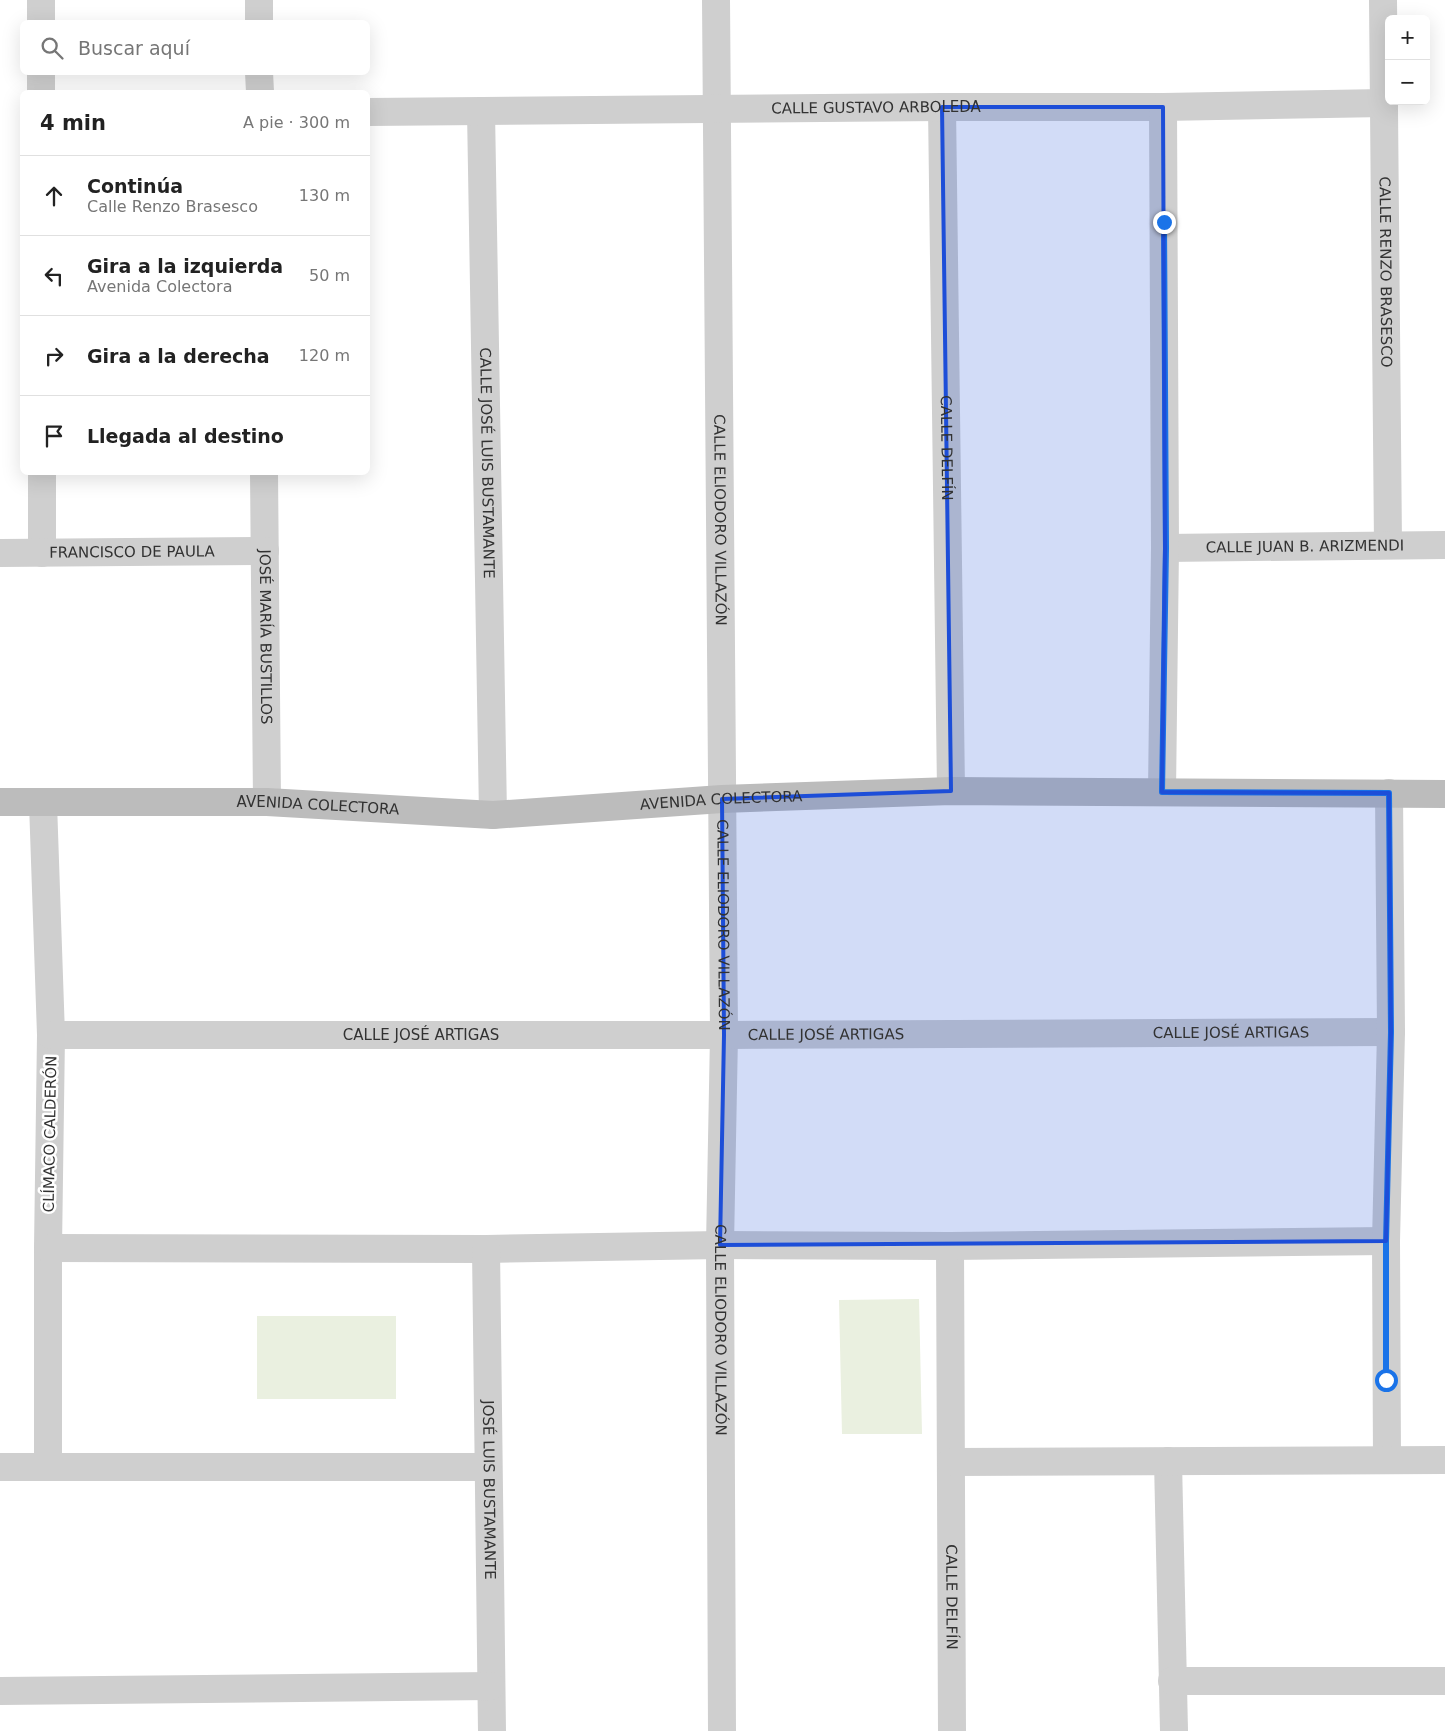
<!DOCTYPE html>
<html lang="es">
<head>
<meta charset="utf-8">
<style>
  body { margin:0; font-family:"DejaVu Sans",sans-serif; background:#f6f6f6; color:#222 }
  .controls { position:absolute; right:15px; top:15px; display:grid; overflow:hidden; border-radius:8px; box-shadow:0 5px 20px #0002 }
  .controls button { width:45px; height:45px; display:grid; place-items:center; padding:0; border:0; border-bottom:1px solid #e0e0e0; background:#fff; color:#222; font:25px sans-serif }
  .stop { position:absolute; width:15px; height:15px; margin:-11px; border:4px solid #1a73e8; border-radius:50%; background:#fff }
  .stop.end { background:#1a73e8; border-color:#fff; box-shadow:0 1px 5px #0008 }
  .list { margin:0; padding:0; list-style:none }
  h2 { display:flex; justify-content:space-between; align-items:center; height:65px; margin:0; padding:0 20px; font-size:21px }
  h2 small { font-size:16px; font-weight:400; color:#767676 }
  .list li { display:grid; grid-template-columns:32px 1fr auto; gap:15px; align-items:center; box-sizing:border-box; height:80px; padding:0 20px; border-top:1px solid #e0e0e0 }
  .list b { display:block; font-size:19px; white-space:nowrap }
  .list p { margin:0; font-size:16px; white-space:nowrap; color:#767676 }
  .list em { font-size:16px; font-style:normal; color:#767676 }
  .icon { flex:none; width:28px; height:28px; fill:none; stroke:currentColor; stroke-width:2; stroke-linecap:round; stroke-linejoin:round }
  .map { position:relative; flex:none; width:1445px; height:1731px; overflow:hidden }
  .search { position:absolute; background:#fff; box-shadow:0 5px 20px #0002; left:20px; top:20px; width:350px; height:55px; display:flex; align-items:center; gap:12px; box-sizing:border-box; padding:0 18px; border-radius:8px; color:#767676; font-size:19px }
  .panel { position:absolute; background:#fff; box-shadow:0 5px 20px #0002; left:20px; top:90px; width:350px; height:385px; border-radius:8px }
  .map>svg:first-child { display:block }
</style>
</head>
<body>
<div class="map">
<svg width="1445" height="1731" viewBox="0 0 1445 1731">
  <rect width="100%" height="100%" fill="#fff"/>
  <g fill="#eaf0e0">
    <polygon points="919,1299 922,1434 842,1434 839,1300"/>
    <rect x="257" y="1316" width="139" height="83"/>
  </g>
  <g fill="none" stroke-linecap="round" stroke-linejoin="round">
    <g stroke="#cfcfcf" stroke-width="28">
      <polyline points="41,0 41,22"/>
      <polyline points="259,0 259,22"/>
      <path id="s1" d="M716 0 724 1035 720 1245 722 1731"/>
      <path id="s2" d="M1383 0 1388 545"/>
      <polyline points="41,72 41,92"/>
      <polyline points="259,72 260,92"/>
      <path id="s3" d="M942 107 951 791"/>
      <path id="s4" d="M481 111 493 815"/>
      <path id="s5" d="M368 112 942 107H1163L1384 103"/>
      <polyline points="42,472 42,553"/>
      <path id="s6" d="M264 472 267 802"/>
      <path id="s7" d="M1165 548 1445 545"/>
      <path id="s8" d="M0 553 265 551"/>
      <polyline points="1162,792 1165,548 1163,107"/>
      <polyline points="43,803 51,1035 48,1248 48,1466"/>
      <path id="s9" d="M51 1035H724L1391 1032"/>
      <path id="s10" d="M950 1246 952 1731"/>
      <polyline points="48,1248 486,1249 720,1245 950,1246 1386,1241"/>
      <path id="s11" d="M486 1249 492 1731"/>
      <polyline points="1387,1460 1386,1241 1391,1032 1389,793"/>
      <polyline points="1168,1461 1174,1731"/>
      <polyline points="951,1462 1445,1460"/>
      <polyline points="0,1467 488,1467"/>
      <polyline points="1172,1681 1445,1681"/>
      <polyline points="0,1691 491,1686"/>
    </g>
    <path stroke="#bcbcbc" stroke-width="28" id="s12" d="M0 802H267L493 815 722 799 951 791 1445 794"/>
  </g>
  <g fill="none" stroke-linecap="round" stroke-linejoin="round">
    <polyline stroke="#1a73e8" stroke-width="6" points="1164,222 1166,548 1162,792 1389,793 1391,1032 1386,1241 1386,1380"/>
  </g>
  <path fill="#1d4ed8" fill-opacity="0.2" stroke="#1d4ed8" stroke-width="4" stroke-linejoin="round" d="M942 107H1163L1165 548 1162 792 1389 793 1391 1032 1386 1241 720 1245 724 1035 722 799 951 791Z"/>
  <g text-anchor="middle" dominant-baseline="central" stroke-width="5" stroke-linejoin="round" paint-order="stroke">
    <g font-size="15" fill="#323232" stroke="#fff">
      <text stroke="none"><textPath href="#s5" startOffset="508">CALLE GUSTAVO ARBOLEDA</textPath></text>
      <text stroke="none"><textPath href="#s2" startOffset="272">CALLE RENZO BRASESCO</textPath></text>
      <text stroke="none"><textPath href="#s3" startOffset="341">CALLE DELFÍN</textPath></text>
      <text stroke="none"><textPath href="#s4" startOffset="352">CALLE JOSÉ LUIS BUSTAMANTE</textPath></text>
      <text stroke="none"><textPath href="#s1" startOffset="520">CALLE ELIODORO VILLAZÓN</textPath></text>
      <text stroke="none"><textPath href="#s7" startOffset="140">CALLE JUAN B. ARIZMENDI</textPath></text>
      <text stroke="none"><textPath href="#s8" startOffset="132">FRANCISCO DE PAULA</textPath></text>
      <text stroke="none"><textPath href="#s6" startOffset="165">JOSÉ MARÍA BUSTILLOS</textPath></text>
      <text stroke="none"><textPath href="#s12" startOffset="722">AVENIDA COLECTORA</textPath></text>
      <text stroke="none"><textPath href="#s12" startOffset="318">AVENIDA COLECTORA</textPath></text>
      <text stroke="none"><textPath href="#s1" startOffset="925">CALLE ELIODORO VILLAZÓN</textPath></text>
      <text stroke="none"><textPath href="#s9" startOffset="1180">CALLE JOSÉ ARTIGAS</textPath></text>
      <text stroke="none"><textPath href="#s9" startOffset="370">CALLE JOSÉ ARTIGAS</textPath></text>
      <text stroke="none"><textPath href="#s9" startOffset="775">CALLE JOSÉ ARTIGAS</textPath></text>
      <text transform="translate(50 1134) rotate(-89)">CLÍMACO CALDERÓN</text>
      <text stroke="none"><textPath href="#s1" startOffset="1330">CALLE ELIODORO VILLAZÓN</textPath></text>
      <text stroke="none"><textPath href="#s11" startOffset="241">JOSÉ LUIS BUSTAMANTE</textPath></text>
      <text stroke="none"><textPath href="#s10" startOffset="351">CALLE DELFÍN</textPath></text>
    </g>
  </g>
</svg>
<div class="controls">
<button>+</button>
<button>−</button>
</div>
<div class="stop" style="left:1386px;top:1380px"></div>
<div class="stop end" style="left:1164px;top:222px"></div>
<div class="search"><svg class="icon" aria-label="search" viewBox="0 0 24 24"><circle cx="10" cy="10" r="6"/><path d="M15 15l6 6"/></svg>Buscar aquí</div>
<section class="panel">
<h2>4 min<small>A pie · 300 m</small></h2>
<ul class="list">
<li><svg class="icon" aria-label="ahead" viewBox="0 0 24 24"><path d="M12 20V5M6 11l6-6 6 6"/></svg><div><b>Continúa</b><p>Calle Renzo Brasesco</p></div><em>130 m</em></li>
<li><svg class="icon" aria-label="left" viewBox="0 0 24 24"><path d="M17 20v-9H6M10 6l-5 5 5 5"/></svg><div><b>Gira a la izquierda</b><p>Avenida Colectora</p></div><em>50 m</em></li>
<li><svg class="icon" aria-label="right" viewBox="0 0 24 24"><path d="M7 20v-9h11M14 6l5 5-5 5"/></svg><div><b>Gira a la derecha</b></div><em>120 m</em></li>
<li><svg class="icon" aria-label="arrive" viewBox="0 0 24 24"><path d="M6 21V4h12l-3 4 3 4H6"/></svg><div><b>Llegada al destino</b></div></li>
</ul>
</section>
</div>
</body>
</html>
